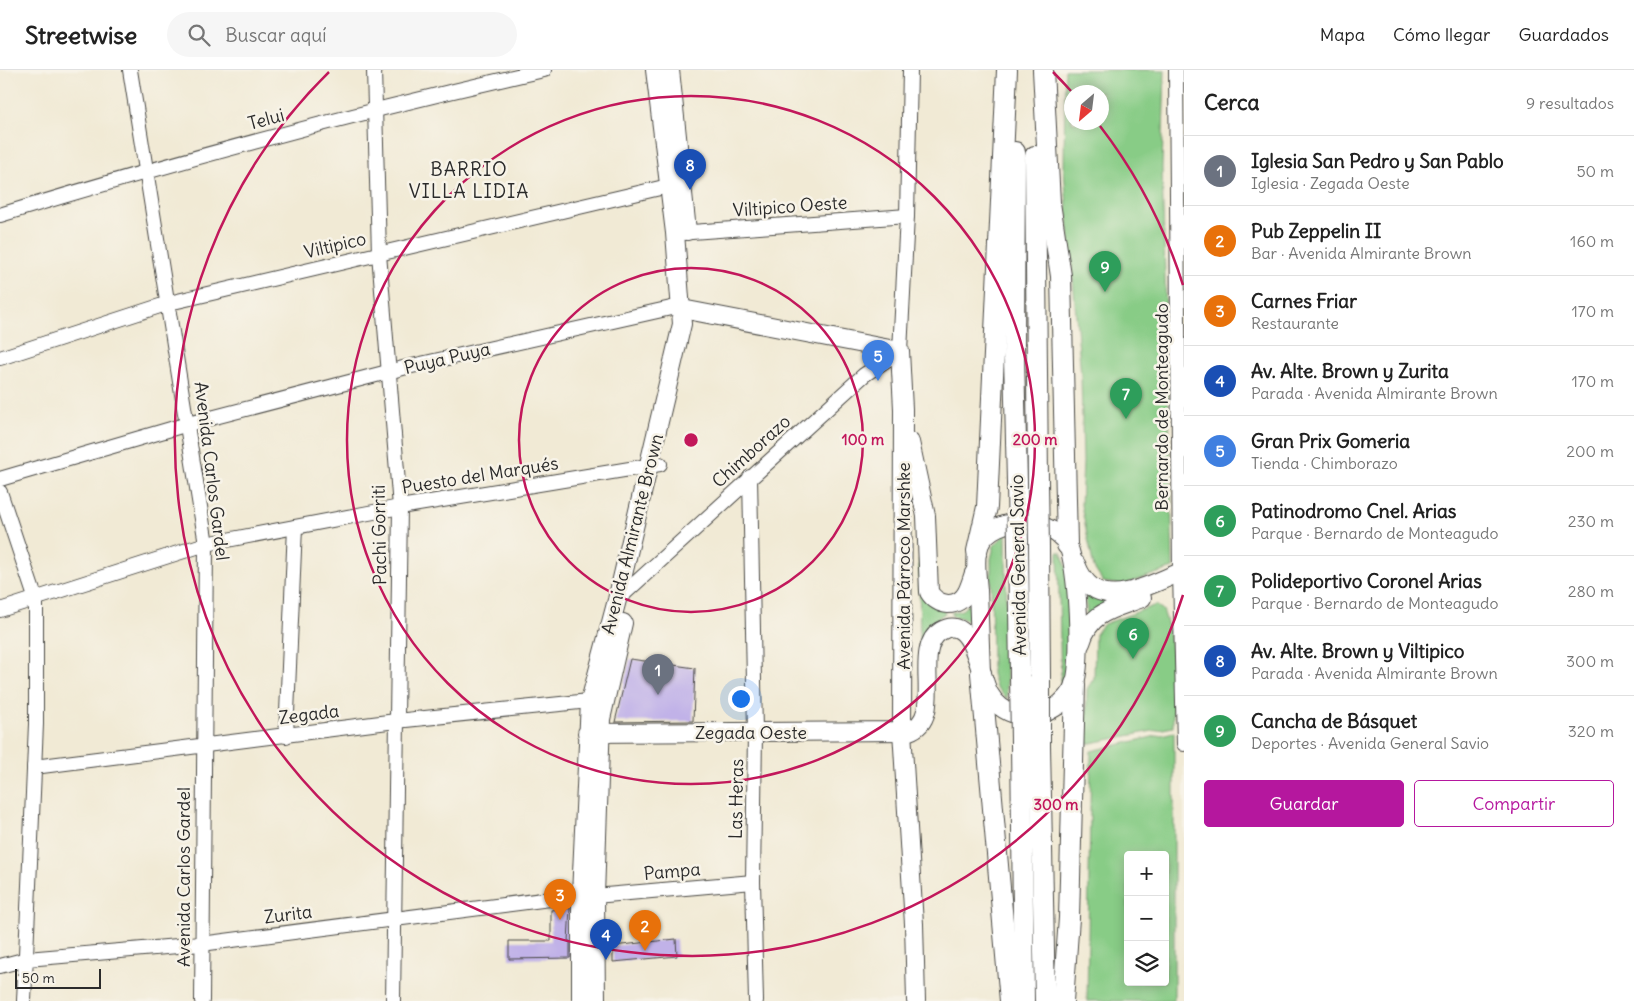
<!DOCTYPE html>
<html lang="es">
<head>
<meta charset="utf-8">
<style>
  body { margin:0; font-family:Delius,sans-serif; background:#f6f6f6; color:#222 }
  .controls { position:absolute; right:15px; bottom:15px; display:grid; overflow:hidden; border-radius:5px; box-shadow:0 2px 12px #0003 }
  .controls button { width:45px; height:45px; display:grid; place-items:center; padding:0; border:0; border-bottom:1px solid #e0e0e0; background:#fff; color:#222; font:25px sans-serif }
  .compass { position:absolute; left:1064px; top:15px; width:45px; height:45px; border-radius:50%; background:#fff; box-shadow:0 2px 12px #0003; rotate:208deg }
  .scale { position:absolute; left:15px; bottom:12px; width:86px; box-sizing:border-box; padding-left:5px; border:2px solid #2b2b2b; border-top:0; font-size:14px; line-height:18px; white-space:nowrap; color:#2b2b2b; -webkit-text-stroke:4px #f7f3e8; paint-order:stroke }
  .you { position:absolute; left:740px; top:628px; width:18px; height:18px; margin:-12px; border:4px solid #fff; border-radius:50%; background:#1a73e8; box-shadow:0 0 0 8px #1a73e833 }
  .badge { display:grid; place-items:center; width:32px; height:32px; border-radius:50%; background:#b5179e; color:#fff; font-size:16px; font-weight:700 }
  .pin { position:absolute; translate:-50% -41px; filter:drop-shadow(0 1px 2px #0008) }
  .pin::after { content:''; position:absolute; top:26px; width:18px; height:15px; background:inherit; clip-path:polygon(0 0,100% 0,50% 100%) }
  .list { margin:0; padding:0; list-style:none }
  h2 { display:flex; justify-content:space-between; align-items:center; height:65px; margin:0; padding:0 20px; font-size:21px }
  h2 small { font-size:16px; font-weight:400; color:#767676 }
  .list li { display:grid; grid-template-columns:32px 1fr auto; gap:15px; align-items:center; box-sizing:border-box; height:70px; padding:0 20px; border-top:1px solid #e0e0e0 }
  .list b { display:block; font-size:19px; white-space:nowrap }
  .list p { margin:0; font-size:16px; white-space:nowrap; color:#767676 }
  .list em { font-size:16px; font-style:normal; color:#767676 }
  .actions { display:flex; gap:10px; padding:15px 20px }
  .actions a { flex:1; padding:11px 0; border:1px solid #b5179e; border-radius:5px; text-align:center; font-size:18px; color:#b5179e }
  .actions .main { background:#b5179e; color:#fff }
  .icon { flex:none; width:28px; height:28px; fill:none; stroke:currentColor; stroke-width:2; stroke-linecap:round; stroke-linejoin:round }
  .map { position:relative; flex:none; width:1184px; height:931px; overflow:hidden }
  header { display:flex; align-items:center; gap:30px; box-sizing:border-box; height:70px; padding:0 25px; background:#fff; border-bottom:1px solid #e0e0e0 }
  header strong { font-size:24px }
  nav { display:flex; gap:28px; margin-inline-start:auto; font-size:18px }
  .search { width:350px; height:45px; background:#f6f6f6; display:flex; align-items:center; gap:12px; box-sizing:border-box; padding:0 18px; border-radius:28px; color:#767676; font-size:19px }
  main { display:flex }
  aside { flex:1; background:#fff }
  .map>svg:first-child { display:block }
</style>
</head>
<body>
<header>
<strong>Streetwise</strong>
<div class="search"><svg class="icon" aria-label="search" viewBox="0 0 24 24"><circle cx="10" cy="10" r="6"/><path d="M15 15l6 6"/></svg>Buscar aquí</div>
<nav><a>Mapa</a><a>Cómo llegar</a><a>Guardados</a></nav>
</header>
<main>
<div class="map">
<svg width="1184" height="931" viewBox="0 0 1184 931">
  <rect width="100%" height="100%" fill="#f7f3e8"/>
  <filter id="ink" filterUnits="userSpaceOnUse"><feTurbulence type="fractalNoise" baseFrequency=".02" numOctaves="2"/><feDisplacementMap in="SourceGraphic" scale="10" xChannelSelector="R" yChannelSelector="G"/><feConvolveMatrix kernelMatrix="1 2 1 2 8 2 1 2 1" color-interpolation-filters="sRGB"/></filter>
  <filter id="wash" filterUnits="userSpaceOnUse"><feTurbulence type="fractalNoise" baseFrequency=".0096" numOctaves="4" result="noise"/><feDisplacementMap in="SourceGraphic" scale="20" xChannelSelector="R" yChannelSelector="G"/><feGaussianBlur stdDeviation="1.12" result="paint"/><feColorMatrix in="noise" values="0 0 0 0 0 0 0 0 0 0 0 0 0 0 0 0 0 1.4 0 .05"/><feComposite in="paint" operator="in"/></filter>
  <g filter="url(#wash)">
    <rect width="100%" height="100%" fill="#f1ead5"/>
    <g fill="#88cc86" stroke="#5a7c58" fill-rule="evenodd">
      <path d="M1065 0H1165L1162 98 1173 498 1122 515 1103 512 1094 498 1081 435 1083 392 1081 306 1064 100ZM1072 22H1102V52H1072Z"/>
      <polygon points="1006,463 1007,629 996,617 992,604 991,489 994,476"/>
      <polygon points="1058,482 1061,482 1069,504 1071,607 1066,617 1061,618"/>
      <polygon points="919,489 945,543 927,556 920,586"/>
      <polygon points="1085,520 1112,530 1087,546"/>
      <polygon points="970,533 971,553 962,548 952,546 952,542 962,540"/>
      <path d="M1156 535 1163 540C1175 572 1173 623 1173 657L1086 674 1087 619 1094 608 1095 564 1104 554Z"/>
      <path d="M1174 662V931H1087L1091 681ZM1128 785H1165V912H1128Z"/>
    </g>
    <g id="blocks">
      <g fill="#c1b2e8">
        <polygon points="630,589 695,598 693,651 615,652"/>
        <polygon points="570,838 568,871 570,871 570,888 509,889 509,871 551,871 551,840"/>
        <polygon points="676,869 677,886 613,892 613,876"/>
      </g>
    </g>
  </g>
  <g filter="url(#ink)">
    <use href="#blocks" fill-opacity="0" stroke="#494844" stroke-width="1"/>
    <g fill="none" stroke-linecap="round" stroke-linejoin="round">
      <g stroke="#494844" stroke-width="16">
        <g id="minor">
          <polyline points="130,0 206,474 202,931"/>
          <polyline points="374,0 379,184 400,437 393,931"/>
          <polyline points="1176,0 1180,502 1184,674"/>
          <path d="M0 145C180 90 361 41 544 0"/>
          <polyline points="678,163 907,146"/>
          <polyline points="0,288 169,233 677,114"/>
          <polyline points="750,407 755,662 753,812 756,931"/>
          <polyline points="0,409 188,354 403,298 671,238 682,239"/>
          <polyline points="0,422 36,530 36,654 24,931"/>
          <polyline points="617,530 864,305 900,281 907,146 910,0"/>
          <polyline points="0,540 206,474 400,437 660,394"/>
          <polyline points="286,666 295,457"/>
          <polyline points="34,697 396,651 599,630"/>
          <polyline points="0,896 27,889 201,874 581,825 595,826 753,812"/>
        </g>
      </g>
      <g stroke="#494844" stroke-width="20">
        <g id="major">
          <polyline points="670,0 687,161"/>
          <polyline points="682,239 900,281 903,339 902,661 914,854 916,931"/>
          <path d="M910 372 926 446 929 522C938 537 958 539 967 522 970 516 972 509 974 503"/>
          <path d="M1076 494C1096 548 1148 514 1184 501"/>
          <path d="M1081 573C1090 541 1114 539 1142 528"/>
          <path d="M587 663 909 661C947 648 910 579 941 561 973 542 979 605 989 623 995 634 1005 642 1018 645 1030 648 1043 645 1054 638 1063 633 1072 623 1075 612 1082 592 1078 492 1067 474 1048 445 986 443 977 482 975 494 977 508 978 520 979 548 980 576 981 603"/>
          <polyline points="581,931 581,825 590,631 617,530 682,254 675,163 655,0"/>
          <polyline points="596,931 595,826 601,649 623,553"/>
        </g>
      </g>
      <g stroke="#494844" stroke-width="22">
        <g id="highway">
          <polyline points="1043,0 1050,133 1061,206 1067,475"/>
          <polyline points="1015,82 1014,288 1017,412"/>
          <polyline points="1035,86 1038,411"/>
          <polyline points="1018,475 1020,605"/>
          <polyline points="1039,477 1040,607"/>
          <polyline points="977,481 987,437 1007,0"/>
          <polyline points="981,603 1010,931"/>
          <polyline points="1021,673 1024,931"/>
          <polyline points="1040,676 1045,931"/>
          <polyline points="1063,931 1069,848 1075,614"/>
        </g>
      </g>
      <use href="#minor" stroke="#fff" stroke-width="14"/>
      <use href="#major" stroke="#fff" stroke-width="18"/>
      <use href="#highway" stroke="#fff" stroke-width="20"/>
      <g stroke="#494844" stroke-width="22" stroke-linecap="butt">
        <g id="highway-bridge">
          <polyline points="1038,411 1039,477"/>
          <polyline points="1017,412 1018,475"/>
          <polyline points="1020,605 1021,673"/>
          <polyline points="1040,607 1040,676"/>
        </g>
      </g>
      <use href="#highway-bridge" stroke="#fff" stroke-width="20"/>
    </g>
  </g>
  <g fill="none" stroke="#c2185b" stroke-width="2.5">
    <circle cx="691" cy="370" r="172"/>
    <circle cx="691" cy="370" r="344"/>
    <path d="M1183 525A516 516 0 1 1 329 2M1053 2A516 516 0 0 1 1071 21M1100 56A516 516 0 0 1 1183 215"/>
  </g>
  <g text-anchor="middle" dominant-baseline="central" stroke-width="5" stroke-linejoin="round" paint-order="stroke">
    <g font-size="18" fill="#2b2b2b" stroke="#f7f3e8">
      <text transform="translate(266 49) rotate(-15)">Telui</text>
      <text transform="translate(790 136) rotate(-4)">Viltipico Oeste</text>
      <text transform="translate(335 175) rotate(-13)">Viltipico</text>
      <text transform="translate(447 288) rotate(-13)">Puya Puya</text>
      <text transform="translate(1161 337) rotate(-90)">Bernardo de Monteagudo</text>
      <text transform="translate(751 381) rotate(-42)">Chimborazo</text>
      <text transform="translate(212 401) rotate(83)">Avenida Carlos Gardel</text>
      <text transform="translate(480 405) rotate(-9)">Puesto del Marqués</text>
      <text transform="translate(632 464) rotate(-76)">Avenida Almirante Brown</text>
      <text transform="translate(379 465) rotate(-91)">Pachi Gorriti</text>
      <text transform="translate(1018 495) rotate(-91)">Avenida General Savio</text>
      <text transform="translate(903 496) rotate(-90)">Avenida Párroco Marshke</text>
      <text transform="translate(309 644) rotate(-7)">Zegada</text>
      <text x="751" y="662">Zegada Oeste</text>
      <text transform="translate(736 729) rotate(-89)">Las Heras</text>
      <text transform="translate(672 801) rotate(-5)">Pampa</text>
      <text transform="translate(183 807) rotate(-90)">Avenida Carlos Gardel</text>
      <text transform="translate(288 844) rotate(-7)">Zurita</text>
    </g>
    <g font-size="19" letter-spacing="1" fill="#2b2b2b" stroke="#f7f3e8">
      <text x="469" y="99">BARRIO<tspan x="469" dy="22">VILLA LIDIA</tspan></text>
    </g>
  </g>
  <circle cx="691" cy="370" r="8" fill="#c2185b" stroke="#f7f3e8" stroke-width="2.5"/>
  <g font-size="15" text-anchor="middle" font-weight="bold" fill="#c2185b" stroke="#f7f3e8" stroke-width="5" stroke-linejoin="round" paint-order="stroke">
    <text x="863" y="375">100 m</text>
    <text x="1035" y="375">200 m</text>
    <text x="1056" y="740">300 m</text>
  </g>
</svg>
<div class="controls">
<button>+</button>
<button>−</button>
<button><svg class="icon" aria-label="layers" viewBox="0 0 24 24"><path d="M12 4l9 5-9 5-9-5zM3 14l9 5 9-5"/></svg></button>
</div>
<svg class="compass" viewBox="-18 -18 36 36"><path d="M0-13l5 13h-10z" fill="#e53935"/><path d="M0 13l5-13h-10z" fill="#767676"/></svg>
<div class="scale">50 m</div>
<div class="you"></div>
<div class="pin badge" style="left:658px;top:625px;background:#6b7280">1</div>
<div class="pin badge" style="left:645px;top:881px;background:#e8710a">2</div>
<div class="pin badge" style="left:560px;top:850px;background:#e8710a">3</div>
<div class="pin badge" style="left:606px;top:890px;background:#1a4fb4">4</div>
<div class="pin badge" style="left:878px;top:311px;background:#3f7fe0">5</div>
<div class="pin badge" style="left:1133px;top:589px;background:#2e9e5b">6</div>
<div class="pin badge" style="left:1126px;top:349px;background:#2e9e5b">7</div>
<div class="pin badge" style="left:690px;top:120px;background:#1a4fb4">8</div>
<div class="pin badge" style="left:1105px;top:222px;background:#2e9e5b">9</div>
</div>
<aside>
<h2>Cerca<small>9 resultados</small></h2>
<ul class="list">
<li><span class="badge" style="background:#6b7280">1</span><div><b>Iglesia San Pedro y San Pablo</b><p>Iglesia · Zegada Oeste</p></div><em>50 m</em></li>
<li><span class="badge" style="background:#e8710a">2</span><div><b>Pub Zeppelin II</b><p>Bar · Avenida Almirante Brown</p></div><em>160 m</em></li>
<li><span class="badge" style="background:#e8710a">3</span><div><b>Carnes Friar</b><p>Restaurante</p></div><em>170 m</em></li>
<li><span class="badge" style="background:#1a4fb4">4</span><div><b>Av. Alte. Brown y Zurita</b><p>Parada · Avenida Almirante Brown</p></div><em>170 m</em></li>
<li><span class="badge" style="background:#3f7fe0">5</span><div><b>Gran Prix Gomeria</b><p>Tienda · Chimborazo</p></div><em>200 m</em></li>
<li><span class="badge" style="background:#2e9e5b">6</span><div><b>Patinodromo Cnel. Arias</b><p>Parque · Bernardo de Monteagudo</p></div><em>230 m</em></li>
<li><span class="badge" style="background:#2e9e5b">7</span><div><b>Polideportivo Coronel Arias</b><p>Parque · Bernardo de Monteagudo</p></div><em>280 m</em></li>
<li><span class="badge" style="background:#1a4fb4">8</span><div><b>Av. Alte. Brown y Viltipico</b><p>Parada · Avenida Almirante Brown</p></div><em>300 m</em></li>
<li><span class="badge" style="background:#2e9e5b">9</span><div><b>Cancha de Básquet</b><p>Deportes · Avenida General Savio</p></div><em>320 m</em></li>
</ul>
<div class="actions"><a class="main">Guardar</a><a>Compartir</a></div>
</aside>
</main>
</body>
</html>
